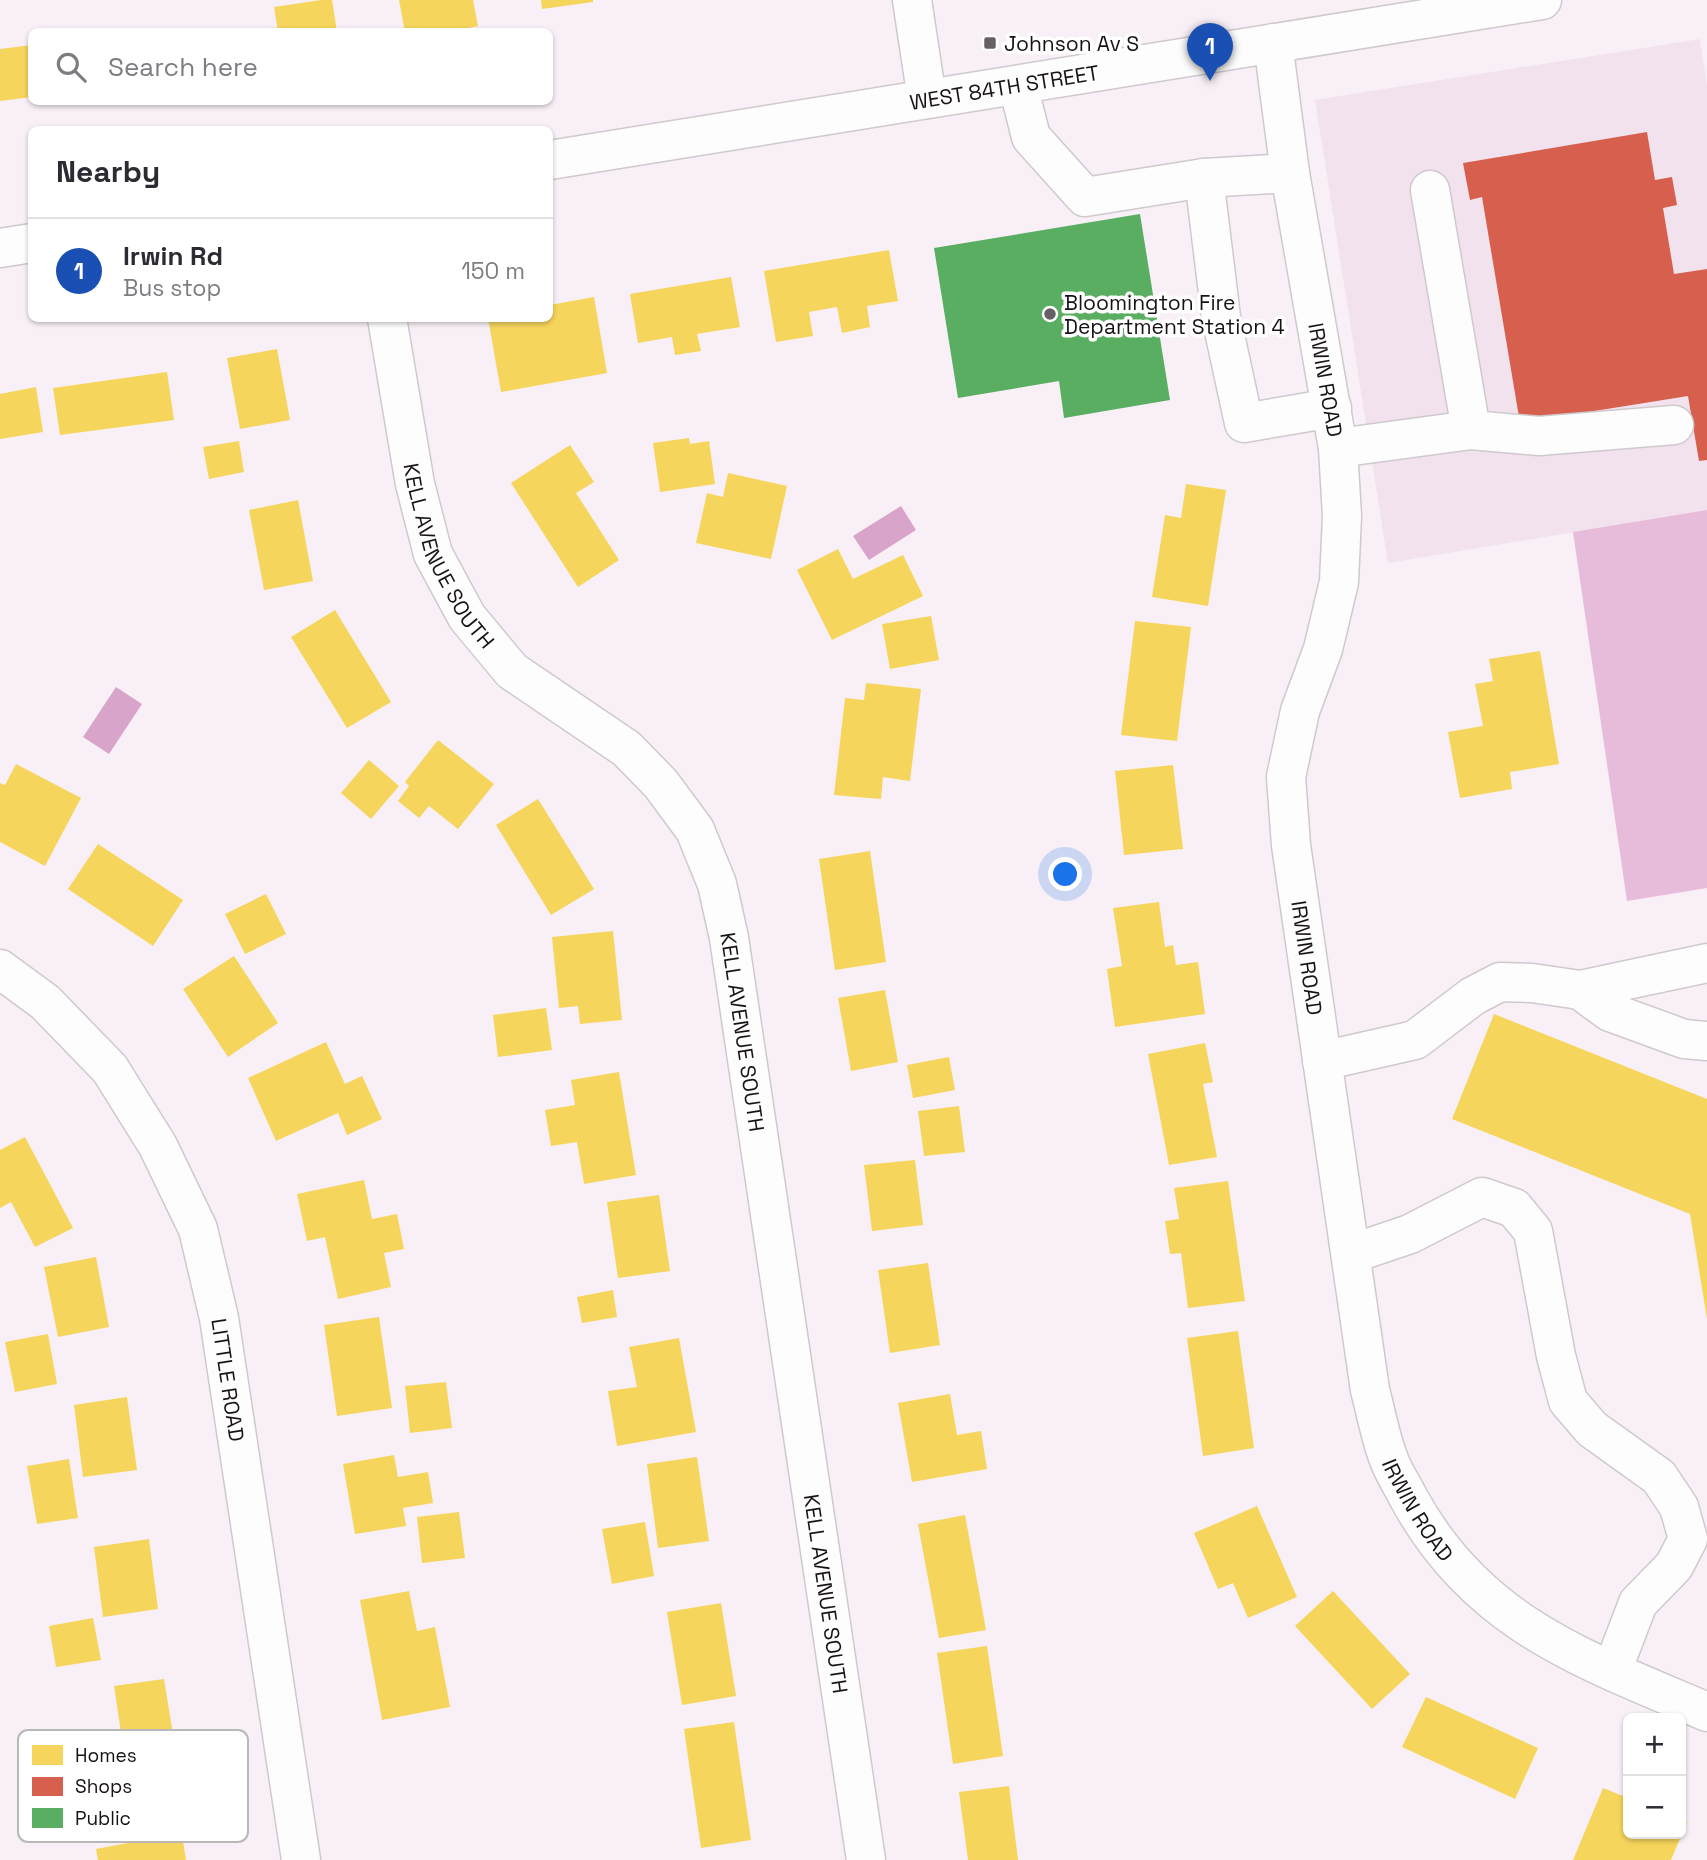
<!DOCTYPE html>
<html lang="en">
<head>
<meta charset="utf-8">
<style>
  body { margin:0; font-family:"Space Grotesk",sans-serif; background:#f2f2f3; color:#2b2b33 }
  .controls { position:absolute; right:21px; bottom:21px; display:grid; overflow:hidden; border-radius:10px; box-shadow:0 2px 5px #0004 }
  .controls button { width:63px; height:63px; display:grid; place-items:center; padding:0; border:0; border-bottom:2px solid #e1e1e2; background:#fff; color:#2b2b33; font:35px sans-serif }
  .you { position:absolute; left:1066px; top:875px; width:24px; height:24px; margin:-18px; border:5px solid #fff; border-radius:50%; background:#1a73e8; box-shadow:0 0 0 10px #1a73e833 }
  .badge { display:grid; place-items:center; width:46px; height:46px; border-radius:50%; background:#d93025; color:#fff; font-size:23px; font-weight:700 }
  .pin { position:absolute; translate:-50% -58px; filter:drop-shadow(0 2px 4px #0008) }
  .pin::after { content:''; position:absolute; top:37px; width:24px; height:21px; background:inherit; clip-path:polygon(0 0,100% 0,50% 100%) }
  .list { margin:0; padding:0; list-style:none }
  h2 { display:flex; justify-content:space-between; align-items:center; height:91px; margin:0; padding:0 28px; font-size:30px }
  h2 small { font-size:23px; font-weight:400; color:#7c7c81 }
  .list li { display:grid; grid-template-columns:46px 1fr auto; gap:21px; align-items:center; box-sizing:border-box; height:105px; padding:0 28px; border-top:2px solid #e1e1e2 }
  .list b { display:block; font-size:26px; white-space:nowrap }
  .list p { margin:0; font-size:23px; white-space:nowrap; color:#7c7c81 }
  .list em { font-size:23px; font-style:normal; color:#7c7c81 }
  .icon { flex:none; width:38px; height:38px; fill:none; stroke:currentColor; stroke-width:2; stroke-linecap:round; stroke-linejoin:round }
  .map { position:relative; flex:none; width:1707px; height:1860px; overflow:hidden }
  .search { position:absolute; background:#fff; box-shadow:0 2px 5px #0004; left:28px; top:28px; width:525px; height:77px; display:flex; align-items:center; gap:18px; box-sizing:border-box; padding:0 24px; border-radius:10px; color:#7c7c81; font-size:26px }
  .panel { position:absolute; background:#fff; box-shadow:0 2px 5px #0004; left:28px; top:126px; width:525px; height:196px; border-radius:10px }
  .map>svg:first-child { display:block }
</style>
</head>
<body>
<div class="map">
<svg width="1707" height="1860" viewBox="0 0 1707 1860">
  <rect width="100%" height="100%" fill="#f8f0f6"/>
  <polygon fill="#f2e2ed" points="1700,39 1707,87 1707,510 1388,563 1315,100"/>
  <polygon fill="#e7bbda" points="1707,510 1707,888 1627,901 1573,532"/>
  <g fill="#d9a4ca">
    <polygon points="901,506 916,530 869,560 853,536"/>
    <polygon points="116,687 142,704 109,754 83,737"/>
  </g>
  <g fill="#f6d55c">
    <polygon points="321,0 332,0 337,32 278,32 274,7"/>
    <polygon points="399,0 473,0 478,26 449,32 405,32"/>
    <polygon points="541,0 593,0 593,2 542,9"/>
    <polygon points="32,45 32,97 0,101 0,49"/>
    <polygon points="889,250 898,301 867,306 870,327 842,333 837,307 809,312 813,336 776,342 764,271"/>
    <polygon points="731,277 740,327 697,334 701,351 675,355 672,337 638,343 630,294"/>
    <polygon points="594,297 607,373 501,392 488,318 550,318 550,305"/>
    <polygon points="277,349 290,420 240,429 227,358"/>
    <polygon points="167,372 174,420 60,435 53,388"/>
    <polygon points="36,387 43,432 0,439 0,394"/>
    <polygon points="689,438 690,444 709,441 715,484 660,492 653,443"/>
    <polygon points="239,441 244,472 209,479 203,447"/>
    <polygon points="570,445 594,482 576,493 619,560 578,587 511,483"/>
    <polygon points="728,473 787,486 771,559 696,543 707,493 723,497"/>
    <polygon points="1186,484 1226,490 1208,606 1152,597 1165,515 1181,518"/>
    <polygon points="298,500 313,581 264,590 249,510"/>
    <polygon points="838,549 853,579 903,555 923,596 832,640 797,570"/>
    <polygon points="335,610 391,702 347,728 291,637"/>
    <polygon points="931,616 939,660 890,669 882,624"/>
    <polygon points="1135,621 1191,627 1177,741 1121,735"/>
    <polygon points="1540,651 1559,764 1510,772 1512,789 1460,798 1448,732 1483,726 1475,684 1493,681 1489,659"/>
    <polygon points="866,683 921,689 910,781 883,777 881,799 834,795 845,698 864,700"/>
    <polygon points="438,740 494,784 458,829 429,806 419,818 398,801 409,786 405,782"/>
    <polygon points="369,760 399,786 371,819 341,793"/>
    <polygon points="16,764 81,798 45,866 0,842 0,783 5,785"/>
    <polygon points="1173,765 1183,849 1124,855 1115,771"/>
    <polygon points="538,799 594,889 551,915 496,825"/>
    <polygon points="98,844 183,900 153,946 68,889"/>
    <polygon points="870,851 886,962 835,970 819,859"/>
    <polygon points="266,894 286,934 245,954 225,914"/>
    <polygon points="1159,902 1165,947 1173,945 1176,965 1198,962 1205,1014 1115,1027 1107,969 1122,966 1113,908"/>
    <polygon points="613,931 622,1020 580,1024 578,1006 559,1008 552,937"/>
    <polygon points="234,956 278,1023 228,1057 183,989"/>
    <polygon points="885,990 898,1062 851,1071 838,998"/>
    <polygon points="546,1008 552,1050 498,1057 493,1015"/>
    <polygon points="1494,1014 1707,1099 1707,1319 1690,1214 1452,1119"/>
    <polygon points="326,1042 345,1084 362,1076 382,1119 347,1135 338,1113 276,1141 248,1078"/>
    <polygon points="1205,1043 1213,1082 1203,1084 1217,1157 1169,1165 1148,1054"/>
    <polygon points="949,1057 955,1090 913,1098 907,1065"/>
    <polygon points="619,1072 636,1175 584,1184 577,1142 551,1146 545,1110 575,1105 571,1080"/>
    <polygon points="959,1106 965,1152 924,1156 918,1111"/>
    <polygon points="25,1137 73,1228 35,1247 11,1202 0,1208 0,1150"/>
    <polygon points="915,1160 923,1225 872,1231 864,1165"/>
    <polygon points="364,1180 372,1219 397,1214 404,1249 384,1253 391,1287 338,1299 325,1237 307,1241 297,1194"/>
    <polygon points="1228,1181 1245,1301 1188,1308 1181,1253 1170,1254 1165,1221 1179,1219 1174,1188"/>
    <polygon points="659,1195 670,1271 618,1278 607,1202"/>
    <polygon points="96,1257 109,1327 58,1337 44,1267"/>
    <polygon points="928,1263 940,1345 890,1353 878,1270"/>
    <polygon points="613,1290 617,1317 582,1323 577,1297"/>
    <polygon points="379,1317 392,1408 337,1416 324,1325"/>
    <polygon points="1238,1331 1254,1448 1203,1456 1187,1338"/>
    <polygon points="48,1334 57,1384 15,1392 5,1342"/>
    <polygon points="679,1338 696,1432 617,1446 608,1391 637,1387 629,1347"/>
    <polygon points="446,1382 452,1428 410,1433 405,1386"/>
    <polygon points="950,1394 957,1435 981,1431 987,1469 912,1482 898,1403"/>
    <polygon points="127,1397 137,1470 83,1477 74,1405"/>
    <polygon points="394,1455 398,1477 428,1472 433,1503 403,1508 406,1526 355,1534 343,1464"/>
    <polygon points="697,1457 709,1541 658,1548 647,1464"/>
    <polygon points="69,1459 78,1518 37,1524 27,1466"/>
    <polygon points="1257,1506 1297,1597 1248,1618 1233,1583 1218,1589 1194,1533"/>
    <polygon points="459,1512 465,1558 422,1563 417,1517"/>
    <polygon points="965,1515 986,1630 939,1638 918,1524"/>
    <polygon points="645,1522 654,1576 612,1584 602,1529"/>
    <polygon points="149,1539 158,1609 103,1617 94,1547"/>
    <polygon points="409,1591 417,1631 435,1627 450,1707 382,1720 360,1600"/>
    <polygon points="1333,1591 1410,1674 1372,1709 1295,1626"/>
    <polygon points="721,1603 736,1696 682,1705 667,1612"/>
    <polygon points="93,1618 101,1660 56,1667 49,1626"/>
    <polygon points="987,1646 1003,1756 953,1764 937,1653"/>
    <polygon points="164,1679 177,1759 126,1766 114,1686"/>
    <polygon points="1426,1697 1538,1748 1515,1799 1402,1747"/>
    <polygon points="734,1722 751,1840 701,1848 684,1729"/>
    <polygon points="1009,1786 1018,1860 968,1860 959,1792"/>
    <polygon points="1603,1788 1628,1798 1628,1834 1681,1834 1681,1819 1687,1822 1671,1860 1573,1860"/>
    <polygon points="181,1829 186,1860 98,1860 96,1849 128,1843 127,1839"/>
  </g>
  <polygon fill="#d6604d" points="1647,132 1655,180 1672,177 1677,205 1663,208 1674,274 1707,269 1707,460 1699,461 1688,396 1520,423 1482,197 1470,200 1463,163"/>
  <polygon fill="#5aae61" points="1140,214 1170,400 1064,418 1059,381 958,398 934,248"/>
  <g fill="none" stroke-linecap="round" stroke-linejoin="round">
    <g stroke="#cfc9cd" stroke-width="41">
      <g id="minor">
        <polyline points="912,0 927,99"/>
        <path id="s1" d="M1273 43 1290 173 1338 448 1342 516 1339 582 1323 649 1300 711 1286 777 1291 845 1370 1390C1376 1412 1380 1436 1388 1457 1392 1470 1401 1483 1407 1495 1475 1623 1583 1659 1707 1712"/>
        <polyline points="1018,85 1031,137 1085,197 1204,178"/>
        <path id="s2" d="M550 160 1542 0"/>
        <polyline points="1290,173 1204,178 1221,317 1244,423 1332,408"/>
        <polyline points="1430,190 1471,430"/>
        <polyline points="0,248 32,243"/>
        <path id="s3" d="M387 318 415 484 433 554 467 617 512 671 627 749 661 784 695 830 717 884 729 938 866 1860"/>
        <polyline points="1338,448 1471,430 1539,436 1674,425"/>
        <path id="s4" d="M0 969 45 1002 110 1069 158 1146 198 1229 219 1318 301 1860"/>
        <polyline points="1580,990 1610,1012 1684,1039 1707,1041"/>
        <polyline points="1322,1061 1415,1040 1473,996 1500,982 1532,983 1580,990 1707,963"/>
        <polyline points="1351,1254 1410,1234 1482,1197 1514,1208 1533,1231 1556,1356 1568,1401 1592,1429 1659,1477 1679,1507 1688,1539 1674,1566 1638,1603 1612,1671"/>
      </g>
    </g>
    <use href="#minor" stroke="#fefdfe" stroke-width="38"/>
  </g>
  <g fill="#666064" stroke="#fff" stroke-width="2.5">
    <rect x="983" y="36" width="14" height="14" rx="3.5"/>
    <circle cx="1050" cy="314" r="7"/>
  </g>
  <g text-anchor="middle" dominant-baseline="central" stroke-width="7" stroke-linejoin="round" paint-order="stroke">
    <g font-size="21" fill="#171215" stroke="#fff" text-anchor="start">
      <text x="1004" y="43">Johnson Av S</text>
      <text x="1064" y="302">Bloomington Fire<tspan x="1064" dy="24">Department Station 4</tspan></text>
    </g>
    <g font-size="21" fill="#171215" stroke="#fff">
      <text stroke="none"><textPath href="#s2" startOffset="460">WEST 84TH STREET</textPath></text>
      <text stroke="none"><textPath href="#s1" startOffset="341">IRWIN ROAD</textPath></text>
      <text stroke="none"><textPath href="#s3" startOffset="248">KELL AVENUE SOUTH</textPath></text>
      <text stroke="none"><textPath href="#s1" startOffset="929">IRWIN ROAD</textPath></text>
      <text stroke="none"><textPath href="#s3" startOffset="836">KELL AVENUE SOUTH</textPath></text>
      <text stroke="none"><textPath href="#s4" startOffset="486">LITTLE ROAD</textPath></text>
      <text stroke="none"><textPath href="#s1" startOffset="1496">IRWIN ROAD</textPath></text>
      <text stroke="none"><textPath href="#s3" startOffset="1404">KELL AVENUE SOUTH</textPath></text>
    </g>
  </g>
  <rect x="18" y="1730" width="230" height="112" rx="10" fill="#fff" stroke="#b9b8b9" stroke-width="2"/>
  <rect x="32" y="1745" width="31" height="20" fill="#f6d55c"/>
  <rect x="32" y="1777" width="31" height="19" fill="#d6604d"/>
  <rect x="32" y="1808" width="31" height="20" fill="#5aae61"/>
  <g font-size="19" fill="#171215">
    <text x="75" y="1762">Homes</text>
    <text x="75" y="1793">Shops</text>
    <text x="75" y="1825">Public</text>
  </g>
</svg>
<div class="controls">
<button>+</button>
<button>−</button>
</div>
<div class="you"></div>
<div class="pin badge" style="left:1210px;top:81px;background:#1a4fb4">1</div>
<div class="search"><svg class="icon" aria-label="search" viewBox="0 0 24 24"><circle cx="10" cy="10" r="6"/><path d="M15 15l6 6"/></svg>Search here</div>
<section class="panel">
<h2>Nearby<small></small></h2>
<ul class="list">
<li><span class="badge" style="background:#1a4fb4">1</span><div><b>Irwin Rd</b><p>Bus stop</p></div><em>150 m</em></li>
</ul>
</section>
</div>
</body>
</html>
